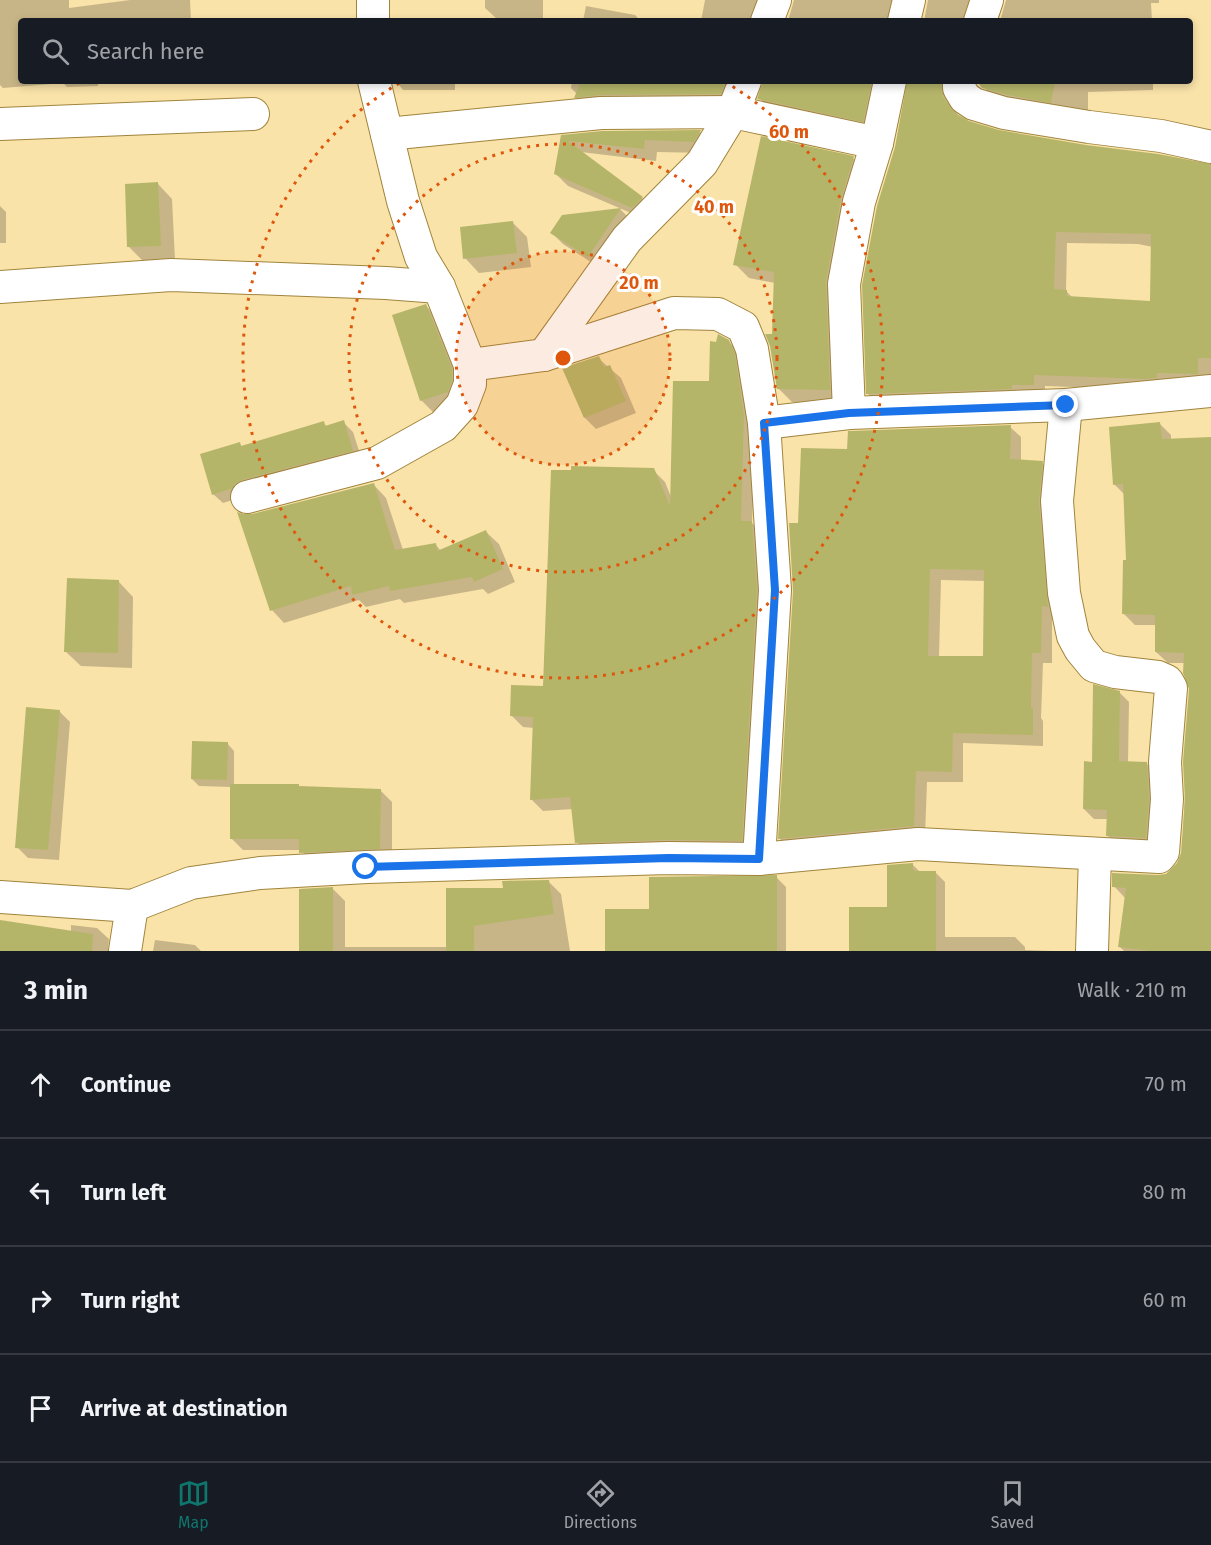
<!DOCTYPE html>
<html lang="en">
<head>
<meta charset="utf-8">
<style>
  body { margin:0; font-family:"Fira Sans",sans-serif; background:#20242c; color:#f1f3f6 }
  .stop { position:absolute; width:18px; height:18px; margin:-14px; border:4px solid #1a73e8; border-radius:50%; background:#fff }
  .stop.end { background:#1a73e8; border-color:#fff; box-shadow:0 2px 6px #0008 }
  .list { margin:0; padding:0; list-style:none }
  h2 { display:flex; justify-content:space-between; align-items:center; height:78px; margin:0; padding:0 24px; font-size:26px }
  h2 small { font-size:20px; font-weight:400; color:#9ea1a6 }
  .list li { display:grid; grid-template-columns:39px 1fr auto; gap:18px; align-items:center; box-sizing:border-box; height:108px; padding:0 24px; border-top:2px solid #363941 }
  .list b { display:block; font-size:22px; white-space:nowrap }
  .list em { font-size:20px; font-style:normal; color:#9ea1a6 }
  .icon { flex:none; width:33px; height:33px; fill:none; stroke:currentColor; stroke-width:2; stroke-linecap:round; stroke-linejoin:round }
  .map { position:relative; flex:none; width:1211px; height:951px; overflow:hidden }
  .search { position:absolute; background:#171b24; box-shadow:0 3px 9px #0003; left:18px; right:18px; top:18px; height:66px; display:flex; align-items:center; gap:15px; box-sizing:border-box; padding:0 21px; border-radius:6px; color:#9ea1a6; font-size:22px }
  .sheet { height:510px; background:#171b24 }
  nav { display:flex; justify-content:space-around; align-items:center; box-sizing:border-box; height:84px; border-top:2px solid #363941; background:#171b24; font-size:16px; color:#9ea1a6 }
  nav a { display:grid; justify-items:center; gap:3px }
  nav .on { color:#0f766e }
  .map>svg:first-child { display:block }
</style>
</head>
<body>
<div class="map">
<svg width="1211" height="951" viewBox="0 0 1211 951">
  <rect width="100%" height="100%" fill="#fae3a9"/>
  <g fill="#0003" fill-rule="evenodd">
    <polygon points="0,0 69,0 69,8 130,0 190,0 191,21 21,21 21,81 98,81 98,86 67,87 63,83 3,88 0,85"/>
    <polygon points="485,0 543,0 543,19 497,19 485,8"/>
    <polygon points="705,0 773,0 763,21 701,21"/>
    <polygon points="794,0 907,0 899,21 788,21"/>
    <polygon points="928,0 985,0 976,21 924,21"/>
    <polygon points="1006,0 1159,0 1159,3 1151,3 1152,21 1000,21"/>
    <polygon points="586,6 635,15 640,20 646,21 583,21"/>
    <polygon points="396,81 479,81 479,83 455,83 455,90 403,90"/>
    <polygon points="572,81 743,81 732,105 587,109 575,97 577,94 571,88"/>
    <polygon points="764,81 888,81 874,132 771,110 759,98"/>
    <path d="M909 81H957L952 101 958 116 963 120 998 132 1211 166V384L1157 390 1045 386V396L879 405 868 394 896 147ZM1067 243 1138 244 1153 247 1151 302 1073 298 1066 291Z"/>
    <polygon points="978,81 1153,81 1153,90 1088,92 1088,117 995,99"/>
    <polygon points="602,132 700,132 712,144 706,153 657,152 656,161 581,152 642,198 654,210 645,219 568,186 556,174 562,137"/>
    <polygon points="853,158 867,172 843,403 792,402 778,388 774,335 775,283 749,278 735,264"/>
    <polygon points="158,184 172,199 175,260 143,261 128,246"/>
    <polygon points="0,206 6,212 6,243 0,243"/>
    <polygon points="620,209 631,220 600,268 563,244 552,233 563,216"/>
    <polygon points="512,222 527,237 531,267 479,273 465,258"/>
    <polygon points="426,306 441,321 466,396 436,415 421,400"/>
    <polygon points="728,341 740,353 756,428 752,523 764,535 753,852 589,854 577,842 573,809 543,811 531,799 534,728 523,727 511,715 544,687 653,470 665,482 671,497 710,383"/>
    <polygon points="598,358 621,378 636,413 596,429 585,418"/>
    <polygon points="343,422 353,432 362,460 223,503 213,494 239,444 243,447 324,423 327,427"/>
    <polygon points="1160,424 1171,435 1171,440 1211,438 1211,951 1124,951 1119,946 1125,898 1114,886 1167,875 1178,864 1182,854 1190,689 1185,663 1168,663 1156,652 1157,625 1135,625 1123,613 1128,561 1125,495 1114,484"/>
    <path d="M1010 427 1021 437V462L1042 463 1053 474 1059 617H1052V663H1043L1041 718 1043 721V746L963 743V782H927L925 837 790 849 780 839 800 524 849 451ZM941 580 986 581 985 658 939 657Z"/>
    <polygon points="374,485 386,498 403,550 436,545 441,551 486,532 499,544 515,582 488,594 483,589 404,603 400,599 366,607 359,600 284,623 272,610 252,516"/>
    <polygon points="119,582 133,597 132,668 81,666 66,652"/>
    <polygon points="1119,692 1129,702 1128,763 1146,763 1156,773 1155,847 1117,845 1108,836 1108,819 1094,819 1084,809 1093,763"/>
    <polygon points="59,711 70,722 59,860 28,858 17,847"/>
    <polygon points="227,743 234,751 234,785 380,790 392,802 392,860 313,864 301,850 243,850 231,838 231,787 199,786 192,779"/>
    <polygon points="912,864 920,872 935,872 945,882 945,937 1015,937 1025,947 1025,950 1052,951 850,951 888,909"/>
    <polygon points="776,877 786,887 786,951 606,951 650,911"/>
    <polygon points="548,881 561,894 570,951 300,951 332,888 345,901 345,947 448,947 505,890"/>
    <polygon points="0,922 71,932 71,925 97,928 109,939 108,951 0,951"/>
    <polygon points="155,940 195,945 201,951 153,951"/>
  </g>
  <g fill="#b5b56a" fill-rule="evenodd">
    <polygon points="581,81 726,81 721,94 601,95 574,98"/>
    <polygon points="763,81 872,81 863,122 757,99"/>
    <path d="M907 81H941L943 97 955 113 969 121 999 130 1086 145 1158 154 1211 164V358H1198V374L1157 373V378L1145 379 1034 375V385H1012V389L866 394 862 285 877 206 895 147ZM1056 232 1151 234 1150 301 1067 296V290L1054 289Z"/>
    <polygon points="977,81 1055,81 1051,103 1008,95 982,88"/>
    <polygon points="701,130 694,142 645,140 644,149 568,141 643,197 632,208 554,174 561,135 602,131"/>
    <polygon points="761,136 854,156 841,199 826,281 830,390 777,389 770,346 765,334 772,334 774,272 733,265"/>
    <polygon points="158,182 161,246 127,247 125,184"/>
    <polygon points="621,208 588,257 550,233 562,215"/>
    <polygon points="513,221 517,253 463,259 460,227"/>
    <polygon points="426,304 452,368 452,381 448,392 420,401 392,315"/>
    <polygon points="718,334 729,340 735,354 744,415 741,521 752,521 757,590 742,841 668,840 575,843 570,797 530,800 533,717 510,716 511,685 543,686 551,470 571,470 571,466 654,468 670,506 673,381 709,381 710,341 716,342"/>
    <polygon points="599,356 604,367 610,365 626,401 584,418 562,368"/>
    <polygon points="344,420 353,451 242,480 235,484 231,490 230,489 212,495 200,454 240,442 241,446 324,421 325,426"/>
    <polygon points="1160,422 1162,439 1211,437 1211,951 1149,951 1118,947 1126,888 1112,887 1112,873 1158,875 1166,874 1177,863 1181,853 1185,800 1183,762 1189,689 1183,673 1184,653 1155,652 1155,615 1122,614 1123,560 1126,560 1123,484 1113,485 1109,427"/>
    <path d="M1011 425 1010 459 1043 461 1039 502 1048 607 1042 606 1041 653H1032L1031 708H1033V735L953 733 952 772 916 771 914 826 778 839 793 591 789 523H798L801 448 847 449 848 431H850ZM930 569 984 570 983 656H928Z"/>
    <polygon points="374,483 395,550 436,543 437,551 486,530 503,569 474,582 472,577 390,591 389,586 352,595 351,586 270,611 237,512 243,514 252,514"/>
    <polygon points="67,578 119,580 118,653 64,652"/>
    <polygon points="1093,684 1120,691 1119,761 1147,762 1149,799 1146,838 1106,836 1107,810 1083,809 1084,761 1092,762"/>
    <polygon points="26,707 60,710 48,850 15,848"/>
    <polygon points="192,741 228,742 227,780 191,779"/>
    <polygon points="230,784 299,784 299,786 381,789 380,849 299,853 299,839 230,839"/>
    <polygon points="913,863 913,869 915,871 936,871 936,951 849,951 849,907 887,907 887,865"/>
    <polygon points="777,875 777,951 605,951 605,909 649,909 649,877"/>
    <polygon points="549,880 554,914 474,926 474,951 446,951 446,888 503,888 502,881"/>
    <polygon points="333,887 333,951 299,951 299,889"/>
    <polygon points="0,920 93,934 92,951 0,951"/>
  </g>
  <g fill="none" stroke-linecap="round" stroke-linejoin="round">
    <g stroke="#a0843c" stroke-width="34">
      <g id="street">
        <polyline points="373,0 373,21"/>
        <polyline points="767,21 775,0"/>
        <polyline points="904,21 909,0"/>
        <polyline points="980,21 987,0"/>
        <polyline points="959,81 959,88 965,98 974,104 1004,113 1089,127 1161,136 1211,147"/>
        <polyline points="0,124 253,114"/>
        <polyline points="387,134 601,113 733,112 877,143"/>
        <polyline points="0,287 171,275 386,283 439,287"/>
        <polyline points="544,355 627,239 702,163 733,112 745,81"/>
        <polyline points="470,365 544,355 674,313 718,314 743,327 752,349 764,423 775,590 759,859"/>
        <polyline points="849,413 844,284 859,202 877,143 890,81"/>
        <polyline points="764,423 849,413 1066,405 1211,391"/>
        <polyline points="247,497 377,463 443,426 462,405 470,384 470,365 439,287 421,257 403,201 374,81"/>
        <polyline points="0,897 132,906 191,883 260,873 367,867 668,858 759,859 918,844 1159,857 1163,852 1167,799 1165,762 1171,688 1167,681 1158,677 1115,672 1094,666 1080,649 1073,636 1064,593 1057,501 1066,405"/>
        <polyline points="125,951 132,906"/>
        <polyline points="1092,951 1095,855"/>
      </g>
    </g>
    <use href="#street" stroke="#fff" stroke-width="32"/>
  </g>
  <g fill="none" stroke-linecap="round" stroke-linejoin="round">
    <polyline stroke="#1a73e8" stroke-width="8" points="366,867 668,858 759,859 775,590 764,423 849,413 1066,405"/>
  </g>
  <circle cx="563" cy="358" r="107" fill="#df570c" fill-opacity=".12"/>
  <g fill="none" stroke="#df570c" stroke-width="3" stroke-dasharray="3 6">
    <circle cx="563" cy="358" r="107"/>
    <circle cx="563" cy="358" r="214"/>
    <path d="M725 82A320 320 0 1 1 401 82"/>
  </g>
  <circle cx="563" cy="358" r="9" fill="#df570c" stroke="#fff" stroke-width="3"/>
  <g font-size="18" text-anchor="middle" font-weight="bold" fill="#df570c" stroke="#fff" stroke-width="6" stroke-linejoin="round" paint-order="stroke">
    <text x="789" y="138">60 m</text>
    <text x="714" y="213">40 m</text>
    <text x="639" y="289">20 m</text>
  </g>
</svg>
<div class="stop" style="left:366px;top:867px"></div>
<div class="stop end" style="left:1066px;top:405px"></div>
<div class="search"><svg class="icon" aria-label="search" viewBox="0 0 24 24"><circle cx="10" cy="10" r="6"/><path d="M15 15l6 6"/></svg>Search here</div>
</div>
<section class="sheet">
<h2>3 min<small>Walk · 210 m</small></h2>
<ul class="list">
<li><svg class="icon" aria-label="ahead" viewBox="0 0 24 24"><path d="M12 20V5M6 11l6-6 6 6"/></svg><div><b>Continue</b></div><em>70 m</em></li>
<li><svg class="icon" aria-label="left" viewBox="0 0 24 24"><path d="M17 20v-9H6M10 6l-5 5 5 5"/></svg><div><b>Turn left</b></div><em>80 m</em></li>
<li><svg class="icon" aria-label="right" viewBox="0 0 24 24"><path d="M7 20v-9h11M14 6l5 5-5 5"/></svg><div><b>Turn right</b></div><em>60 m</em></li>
<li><svg class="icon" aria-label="arrive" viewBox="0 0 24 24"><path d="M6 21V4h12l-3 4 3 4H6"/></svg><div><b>Arrive at destination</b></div></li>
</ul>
</section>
<nav>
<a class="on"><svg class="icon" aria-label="map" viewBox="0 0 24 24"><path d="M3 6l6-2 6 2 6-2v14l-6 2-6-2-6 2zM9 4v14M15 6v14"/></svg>Map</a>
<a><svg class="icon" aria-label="directions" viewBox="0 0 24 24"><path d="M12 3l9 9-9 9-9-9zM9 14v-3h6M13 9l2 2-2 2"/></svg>Directions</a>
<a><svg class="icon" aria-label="saved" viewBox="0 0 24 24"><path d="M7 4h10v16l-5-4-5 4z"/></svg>Saved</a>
</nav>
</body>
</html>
